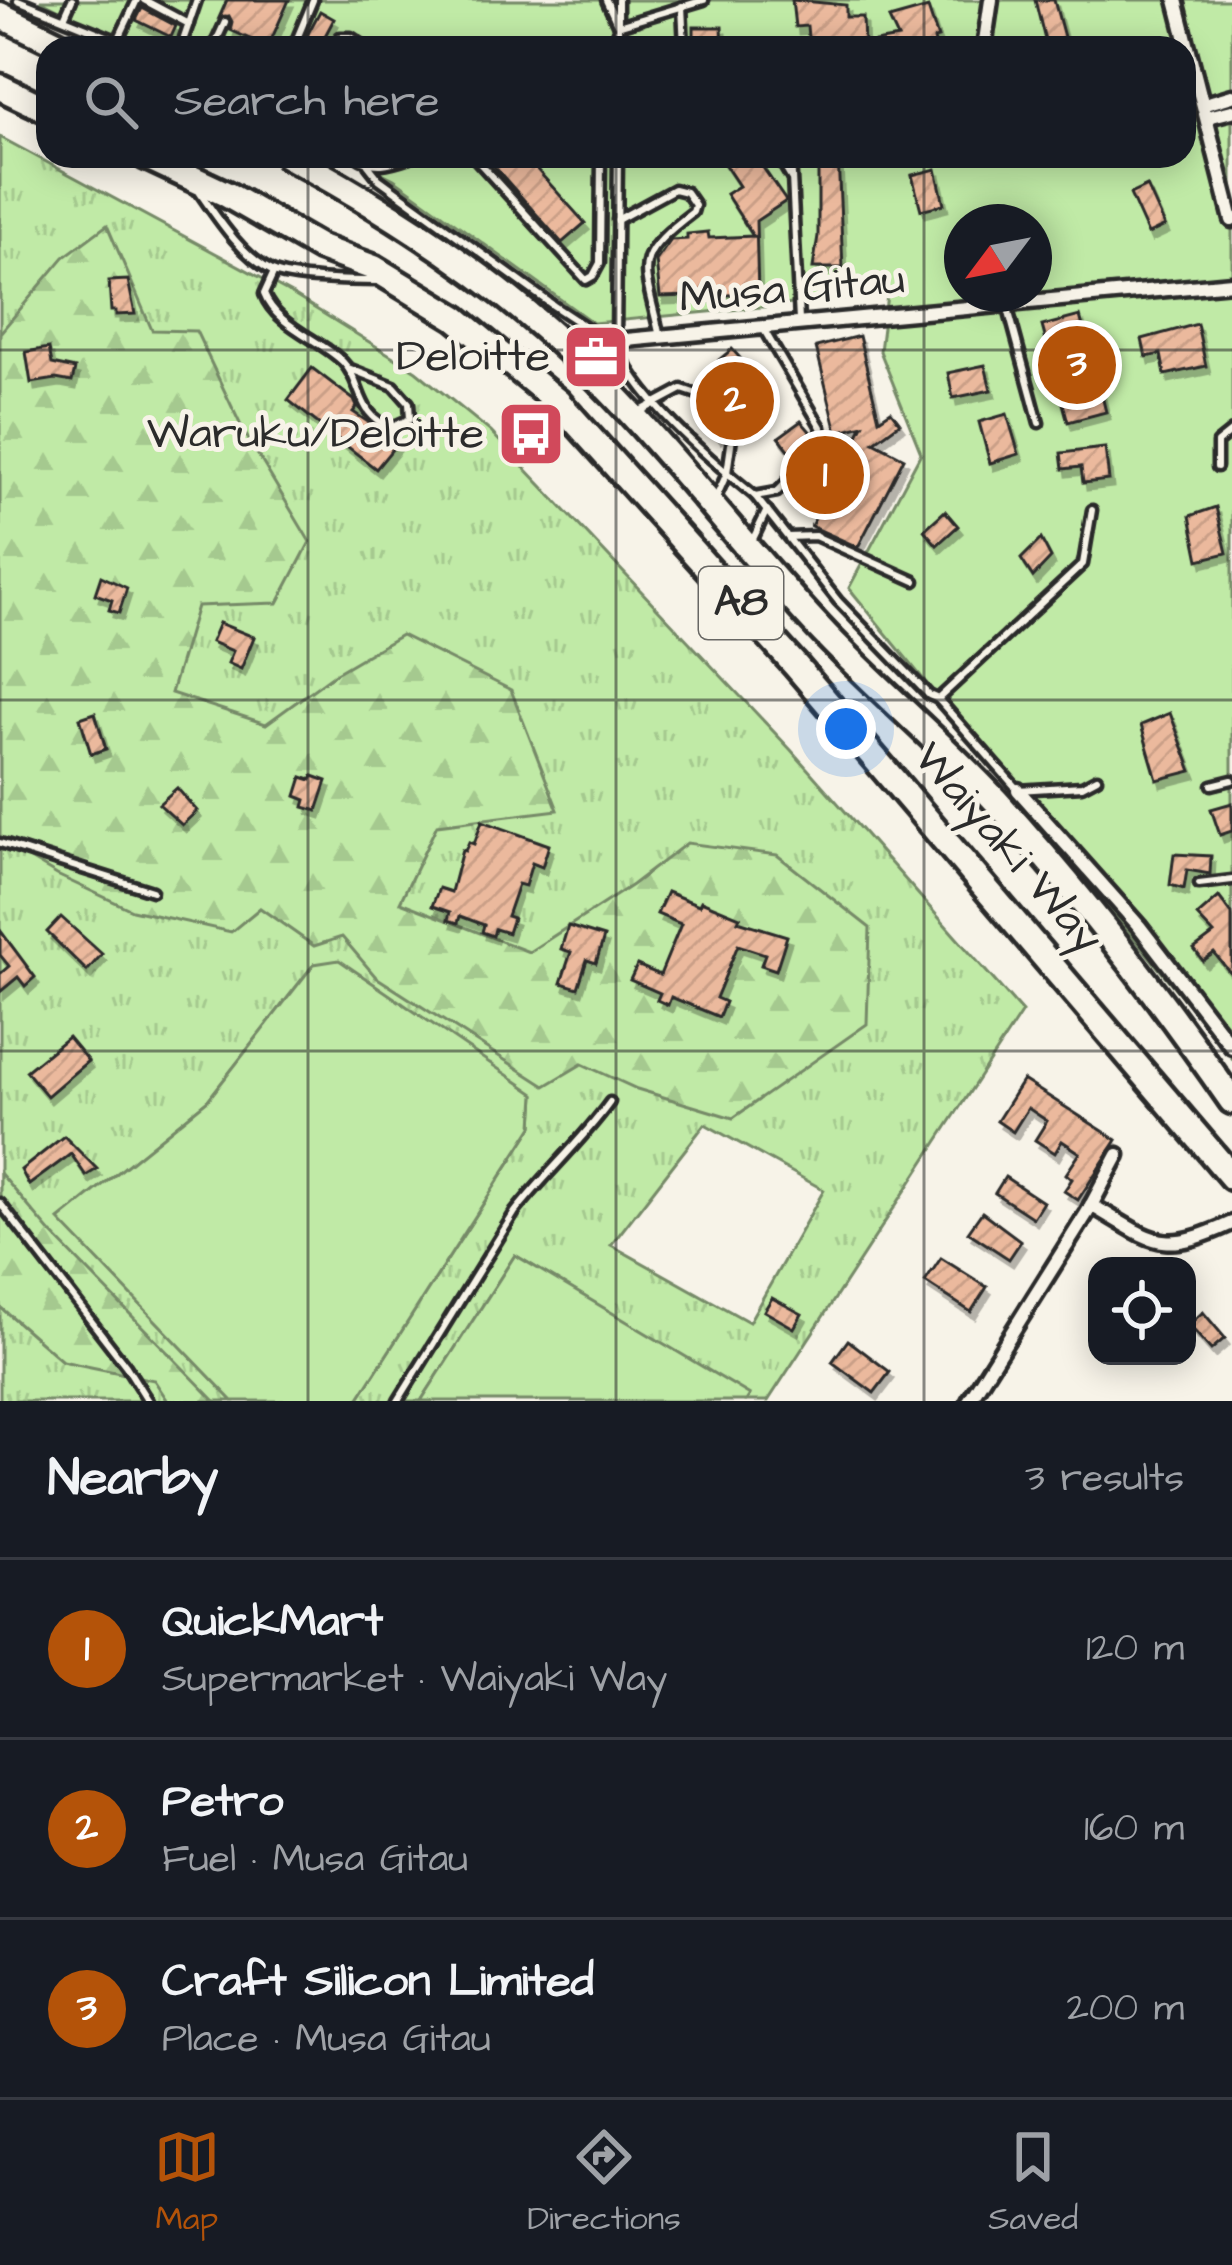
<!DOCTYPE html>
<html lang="en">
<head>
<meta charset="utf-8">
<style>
  body { margin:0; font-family:"Architects Daughter",sans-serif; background:#242831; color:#f1f3f6 }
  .controls { position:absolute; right:36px; bottom:36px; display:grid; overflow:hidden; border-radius:24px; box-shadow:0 6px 30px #0003 }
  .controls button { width:108px; height:108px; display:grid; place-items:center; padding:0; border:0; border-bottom:3px solid #363941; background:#171b24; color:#f1f3f6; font:60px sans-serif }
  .compass { position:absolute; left:944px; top:204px; width:108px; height:108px; border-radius:50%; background:#171b24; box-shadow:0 6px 30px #0003; rotate:238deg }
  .you { position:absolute; left:846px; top:729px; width:42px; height:42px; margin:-30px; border:9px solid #fff; border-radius:50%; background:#1a73e8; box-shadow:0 0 0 18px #1a73e833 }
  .badge { display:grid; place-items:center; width:78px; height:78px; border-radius:50%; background:#b45309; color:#fff; font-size:39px; font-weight:700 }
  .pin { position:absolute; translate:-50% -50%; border:6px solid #fff; box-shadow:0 3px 12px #0006 }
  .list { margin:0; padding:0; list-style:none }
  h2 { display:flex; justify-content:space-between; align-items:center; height:156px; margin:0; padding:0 48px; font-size:51px }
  h2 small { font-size:39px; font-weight:400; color:#9ea1a6 }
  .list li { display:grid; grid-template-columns:78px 1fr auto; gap:36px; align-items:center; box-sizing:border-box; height:180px; padding:0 48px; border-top:3px solid #363941 }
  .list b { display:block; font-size:45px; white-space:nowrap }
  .list p { margin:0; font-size:39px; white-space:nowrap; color:#9ea1a6 }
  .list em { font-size:39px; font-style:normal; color:#9ea1a6 }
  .icon { flex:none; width:66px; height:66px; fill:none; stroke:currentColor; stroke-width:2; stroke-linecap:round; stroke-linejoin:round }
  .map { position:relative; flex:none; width:1232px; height:1401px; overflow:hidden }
  .search { position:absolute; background:#171b24; box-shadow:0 6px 30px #0003; left:36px; right:36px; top:36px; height:132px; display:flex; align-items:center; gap:30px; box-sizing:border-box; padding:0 42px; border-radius:36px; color:#9ea1a6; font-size:45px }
  .sheet { height:696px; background:#171b24 }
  nav { display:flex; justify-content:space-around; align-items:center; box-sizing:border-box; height:168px; border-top:3px solid #363941; background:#171b24; font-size:33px; color:#9ea1a6 }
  nav a { display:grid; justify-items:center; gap:6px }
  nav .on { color:#b45309 }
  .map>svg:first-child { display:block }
</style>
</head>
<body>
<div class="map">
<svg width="1232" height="1401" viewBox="0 0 1232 1401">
  <defs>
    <pattern id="grass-tufts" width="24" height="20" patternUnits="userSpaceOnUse" patternTransform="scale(3)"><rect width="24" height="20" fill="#c0eaa6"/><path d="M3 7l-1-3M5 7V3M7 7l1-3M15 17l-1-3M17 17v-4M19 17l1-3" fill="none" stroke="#a5c98f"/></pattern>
    <pattern id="forest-firs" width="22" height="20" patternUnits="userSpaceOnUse" patternTransform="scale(3)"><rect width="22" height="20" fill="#c0eaa6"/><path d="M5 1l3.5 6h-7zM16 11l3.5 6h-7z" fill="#a5c98f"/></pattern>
    <pattern id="building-hatch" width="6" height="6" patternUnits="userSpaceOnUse" patternTransform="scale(3)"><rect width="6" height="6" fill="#ebb99d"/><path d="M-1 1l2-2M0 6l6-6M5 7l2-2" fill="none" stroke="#ca9f87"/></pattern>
    <filter id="shadow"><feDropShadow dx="4" dy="7" stdDeviation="0" flood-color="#0004"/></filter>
  </defs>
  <rect width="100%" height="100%" fill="#f7f3e8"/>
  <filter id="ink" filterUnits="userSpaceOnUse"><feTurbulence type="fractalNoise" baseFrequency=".00833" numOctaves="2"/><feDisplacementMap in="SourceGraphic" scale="24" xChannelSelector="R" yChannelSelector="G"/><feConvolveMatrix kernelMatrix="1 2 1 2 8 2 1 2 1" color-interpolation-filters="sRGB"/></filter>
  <g filter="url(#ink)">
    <path fill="url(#grass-tufts)" stroke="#768a68" stroke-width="3" fill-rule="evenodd" d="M0 137 295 296 416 371 491 432 791 750 1022 1012 768 1401H746L749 1396 515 1255 421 1401H357L533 1126 535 1095 314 964 208 1100 60 1220 233 1401H0ZM705 1124 824 1190 749 1322 611 1245Z"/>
    <g fill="url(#forest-firs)" stroke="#768a68" stroke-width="3">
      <polygon points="107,225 152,330 196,331 243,430 310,542 278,603 197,606 171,693 266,724 336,673 401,635 511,690 558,810 437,825 400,902 529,952 632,885 687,843 777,855 870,928 867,1024 733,1118 637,1089 582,1064 545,1086 376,977 342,937 314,946 260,908 231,932 132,910 57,875 0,841 0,333 64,257"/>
      <polygon points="0,1173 51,1233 215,1401 168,1401 154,1380 62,1361 0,1307"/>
    </g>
    <g fill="#c0eaa6" stroke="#768a68" stroke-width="3" fill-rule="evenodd">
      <path d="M40 0H1232V1058L849 588 921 453 880 351 887 295 593 323 394 179 348 156H1184V48H134ZM962 222H1034V294H962Z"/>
      <polygon points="339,960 535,1094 533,1126 357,1401 233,1401 59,1220 208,1100 314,964"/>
      <polygon points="515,1255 750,1395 746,1401 421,1401"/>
    </g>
    <g fill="url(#building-hatch)" stroke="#2b2b2b" stroke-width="3" filter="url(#shadow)">
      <polygon points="227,0 289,0 268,47 230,30 232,22 229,16 219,18"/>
      <polygon points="792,0 846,5 846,17 863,17 864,48 809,48 807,26 795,27"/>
      <polygon points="1035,0 1054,0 1067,48 1047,48"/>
      <polygon points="142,8 176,26 171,37 136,20"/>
      <polygon points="928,8 938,38 934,39 936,48 875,48 875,42 898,38 889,19"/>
      <polygon points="320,11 334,19 325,36 347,48 317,48 304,41"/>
      <polygon points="694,27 722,27 723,48 708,48 707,41 694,41"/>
      <polygon points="485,156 539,156 531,163 585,223 562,243"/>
      <polygon points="719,156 755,156 786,201 756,221 758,294 660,297 656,261 671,240 687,239 687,234 708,232 709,238 753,236 726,194 739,186"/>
      <polygon points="818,156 838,156 843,268 813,268 818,236"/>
      <polygon points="936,169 944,204 921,210 912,175"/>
      <polygon points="1147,186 1165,226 1148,234 1130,194"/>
      <polygon points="128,280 135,314 116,315 116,311 111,311 109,281"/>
      <polygon points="1080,316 1090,352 1098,350 1105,378 1098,380 1106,412 1068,422 1042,326"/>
      <polygon points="1197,324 1206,366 1165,375 1161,354 1146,357 1142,339"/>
      <polygon points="859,336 879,419 891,411 900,423 874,442 904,458 858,547 811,526 842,467 847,473 844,462 863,425 837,432 816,347"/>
      <polygon points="49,348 52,364 75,369 72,382 56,379 31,383 26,352"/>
      <polygon points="732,349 771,393 740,418 729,418 726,429 717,436 697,411 705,405 716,405 718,395 737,380 719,360"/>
      <polygon points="985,365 991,390 953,398 948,373"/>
      <polygon points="312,368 354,400 357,407 353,412 398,442 376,469 288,400"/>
      <polygon points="1007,414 1019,454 990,463 979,422"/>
      <polygon points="801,421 815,437 793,455 779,437"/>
      <polygon points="1105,448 1109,480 1083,483 1081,467 1063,469 1061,453"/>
      <polygon points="1216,507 1227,553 1199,560 1190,516"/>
      <polygon points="945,511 958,526 937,545 924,530"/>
      <polygon points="1041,539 1051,558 1033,577 1021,559"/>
      <polygon points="101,576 127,588 119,613 109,610 112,600 95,594"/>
      <polygon points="219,623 254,637 241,669 228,663 233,651 211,642"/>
      <polygon points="95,713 106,749 91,754 80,718"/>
      <polygon points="1170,713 1192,771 1157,780 1141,725"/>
      <polygon points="313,776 327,781 317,811 304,807 306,800 296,796 302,777 311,780"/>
      <polygon points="177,788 197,811 182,825 159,804"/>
      <polygon points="1232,803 1232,831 1220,835 1211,809"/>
      <polygon points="482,821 549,845 542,867 532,863 525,886 518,884 507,916 513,918 508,933 495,929 493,936 482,932 484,925 460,916 458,923 448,920 450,912 432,906 439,888 451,892 462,850 465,851 469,842 474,844"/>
      <polygon points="1174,854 1211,856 1210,874 1187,870 1184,889 1170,885"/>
      <polygon points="667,892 699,905 701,901 740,917 738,921 787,936 776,970 761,965 765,954 738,945 716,998 725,1002 719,1017 671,997 668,1005 657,1000 660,993 630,980 637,965 660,975 681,924 657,914"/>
      <polygon points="1219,897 1232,914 1232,975 1214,953 1203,961 1194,949 1214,934 1197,916"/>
      <polygon points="61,917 102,954 87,971 47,932"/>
      <polygon points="568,926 604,937 596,963 587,960 578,988 561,983 571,952 561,949"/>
      <polygon points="0,930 35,977 25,986 18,977 0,992 0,974 9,966 0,955"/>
      <polygon points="68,1037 88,1061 47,1096 26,1071"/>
      <polygon points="1023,1080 1117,1140 1078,1200 1064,1191 1072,1179 1066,1174 1080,1153 1062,1141 1055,1153 1035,1140 1047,1121 1028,1108 1013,1132 997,1121"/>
      <polygon points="64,1136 97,1169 86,1176 71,1154 29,1185 21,1170"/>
      <polygon points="1005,1177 1043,1202 1033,1218 995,1193"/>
      <polygon points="982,1212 1021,1241 1009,1259 968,1232"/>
      <polygon points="941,1258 987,1287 971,1312 925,1282"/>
      <polygon points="772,1298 802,1314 794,1328 764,1311"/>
      <polygon points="1203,1312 1225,1338 1211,1350 1189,1325"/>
      <polygon points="848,1340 890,1372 874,1393 832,1362"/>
    </g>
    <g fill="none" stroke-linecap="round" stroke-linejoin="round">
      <g stroke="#2b2b2b" stroke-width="15">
        <g id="lane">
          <polyline points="18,0 136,48"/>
          <polyline points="144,0 189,24"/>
          <polyline points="606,0 618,26"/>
          <polyline points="618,0 618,22"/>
          <polyline points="682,6 684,48"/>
          <polyline points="64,18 72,0"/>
          <polyline points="340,37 351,37 368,48"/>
          <polyline points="184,38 197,0"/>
          <polyline points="118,40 137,0"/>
          <polyline points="216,41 234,48"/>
          <polyline points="213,48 225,22"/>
          <polyline points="293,48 313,0"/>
          <polyline points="566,48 574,42"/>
          <polyline points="618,48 618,26 704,0"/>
          <path d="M356 156C375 170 392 163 413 156"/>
          <polyline points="473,156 586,280 593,276 600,263 601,156"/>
          <path d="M618 156 616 341C631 394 712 461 755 496L777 492 823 445 821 427 764 330"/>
          <polyline points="778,156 791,178"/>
          <polyline points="791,156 799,321"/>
          <polyline points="368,165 379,179 554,306 598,335 613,340"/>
          <path d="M200 193C218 219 242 256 272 271 289 280 356 281 378 281"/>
          <path d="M617 220 674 189 686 192 695 205 693 212C629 261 644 263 660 337"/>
          <path d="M274 272 264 294C276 326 320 339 343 362 363 382 356 417 392 427L410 419 409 403 394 386 348 368"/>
          <polyline points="1007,305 1039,423"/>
          <polyline points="641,411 682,389 712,399"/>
          <polyline points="1217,467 1217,443 1232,431"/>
          <polyline points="755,496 838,601 929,695 938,699 1083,564 1092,510"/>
          <polyline points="715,500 727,473 734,423"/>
          <polyline points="788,537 815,536 915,581"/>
          <polyline points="753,539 767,510"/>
          <polyline points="938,699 1018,790 1082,786 1097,778"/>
          <polyline points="1212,785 1232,780"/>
          <polyline points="0,843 152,891"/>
          <polyline points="1199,884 1232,880"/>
          <polyline points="0,1203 126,1366 148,1401"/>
          <path d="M398 1401 515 1212C545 1174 581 1142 610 1102"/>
        </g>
      </g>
      <g stroke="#2b2b2b" stroke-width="21">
        <g id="street">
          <polyline points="1176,0 1232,220"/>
          <polyline points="984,48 991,0"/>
          <polyline points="1205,104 1232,96"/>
          <polyline points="1208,117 1232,111"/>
          <polyline points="583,366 616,341 1232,283"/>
          <polyline points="1018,790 1139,926 1232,1047"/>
          <path d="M1091 1205C1155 1242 1160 1256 1232 1223"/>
          <polyline points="969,1401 1087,1213 1118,1155"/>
        </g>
      </g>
      <g stroke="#2b2b2b" stroke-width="33">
        <g id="highway">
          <polyline points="0,15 67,48"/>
          <polyline points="0,87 48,110"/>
          <polyline points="145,156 226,194 320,248 374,268 456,318 558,402 796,666 1232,1177"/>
          <path d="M288 156C373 202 456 254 530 316 642 409 726 531 827 636 882 693 942 743 996 801 1081 895 1160 997 1232 1101"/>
        </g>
      </g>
      <use href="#lane" stroke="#f7f3e8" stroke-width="6"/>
      <use href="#street" stroke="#f7f3e8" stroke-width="12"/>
      <use href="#highway" stroke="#f7f3e8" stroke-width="24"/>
    </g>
  </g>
  <path fill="none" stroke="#2b2b2b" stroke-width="3" stroke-opacity="0.55" d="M308 0V48M616 0V48M924 0V48M308 156V1401M616 156V1401M924 156V1401M0 350H1232M0 700H1232M0 1051H1232"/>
  <defs>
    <g id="office-square" transform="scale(3.45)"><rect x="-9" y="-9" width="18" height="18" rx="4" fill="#d1495b" stroke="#f7f3e8"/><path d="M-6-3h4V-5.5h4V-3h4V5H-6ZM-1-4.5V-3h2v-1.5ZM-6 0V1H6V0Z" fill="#fff"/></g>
    <g id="bus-square" transform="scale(3.45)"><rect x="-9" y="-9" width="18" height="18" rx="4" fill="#d1495b" stroke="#f7f3e8"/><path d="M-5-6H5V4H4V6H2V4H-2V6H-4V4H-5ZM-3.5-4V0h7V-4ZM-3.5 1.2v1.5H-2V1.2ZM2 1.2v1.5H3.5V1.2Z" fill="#fff"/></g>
  </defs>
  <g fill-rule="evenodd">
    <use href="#office-square" x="596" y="357"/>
    <use href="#bus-square" x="531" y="434"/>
  </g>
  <g text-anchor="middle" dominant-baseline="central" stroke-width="10" stroke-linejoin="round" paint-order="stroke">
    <rect fill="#f7f3e8" stroke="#686764" stroke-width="3" x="699" y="567" width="84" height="72" rx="9"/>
    <g font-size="42" font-weight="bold" fill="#2b2b2b">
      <text x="741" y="603">A8</text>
    </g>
    <g font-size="45" fill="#2b2b2b" stroke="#f7f3e8">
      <text transform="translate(792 289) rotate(-5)">Musa Gitau</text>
      <text transform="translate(1008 848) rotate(49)">Waiyaki Way</text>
    </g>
    <g font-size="45" fill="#2b2b2b" stroke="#f7f3e8" text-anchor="end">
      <text x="550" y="357">Deloitte</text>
      <text x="484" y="434">Waruku/Deloitte</text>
    </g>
  </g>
</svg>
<div class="controls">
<button><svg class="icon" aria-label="locate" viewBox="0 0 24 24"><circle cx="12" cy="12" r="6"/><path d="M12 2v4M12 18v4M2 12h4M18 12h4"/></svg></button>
</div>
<svg class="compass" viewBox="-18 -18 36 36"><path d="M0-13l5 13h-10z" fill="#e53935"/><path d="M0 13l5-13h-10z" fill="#9ea1a6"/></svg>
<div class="you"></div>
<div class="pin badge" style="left:825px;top:475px">1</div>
<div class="pin badge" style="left:735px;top:401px">2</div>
<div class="pin badge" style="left:1077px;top:365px">3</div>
<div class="search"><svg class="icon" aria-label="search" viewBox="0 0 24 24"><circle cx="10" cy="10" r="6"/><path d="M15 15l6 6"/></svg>Search here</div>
</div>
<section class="sheet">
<h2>Nearby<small>3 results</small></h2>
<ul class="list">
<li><span class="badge">1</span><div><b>QuickMart</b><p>Supermarket · Waiyaki Way</p></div><em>120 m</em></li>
<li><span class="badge">2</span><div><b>Petro</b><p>Fuel · Musa Gitau</p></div><em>160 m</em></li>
<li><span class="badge">3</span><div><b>Craft Silicon Limited</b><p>Place · Musa Gitau</p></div><em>200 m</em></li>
</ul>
</section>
<nav>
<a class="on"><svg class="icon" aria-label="map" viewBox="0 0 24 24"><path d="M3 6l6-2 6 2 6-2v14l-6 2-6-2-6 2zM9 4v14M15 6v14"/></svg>Map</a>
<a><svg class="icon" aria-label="directions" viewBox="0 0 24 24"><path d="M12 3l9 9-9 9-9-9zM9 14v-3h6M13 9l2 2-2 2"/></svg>Directions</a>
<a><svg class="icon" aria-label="saved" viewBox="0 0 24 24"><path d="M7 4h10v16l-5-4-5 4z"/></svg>Saved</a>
</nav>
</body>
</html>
